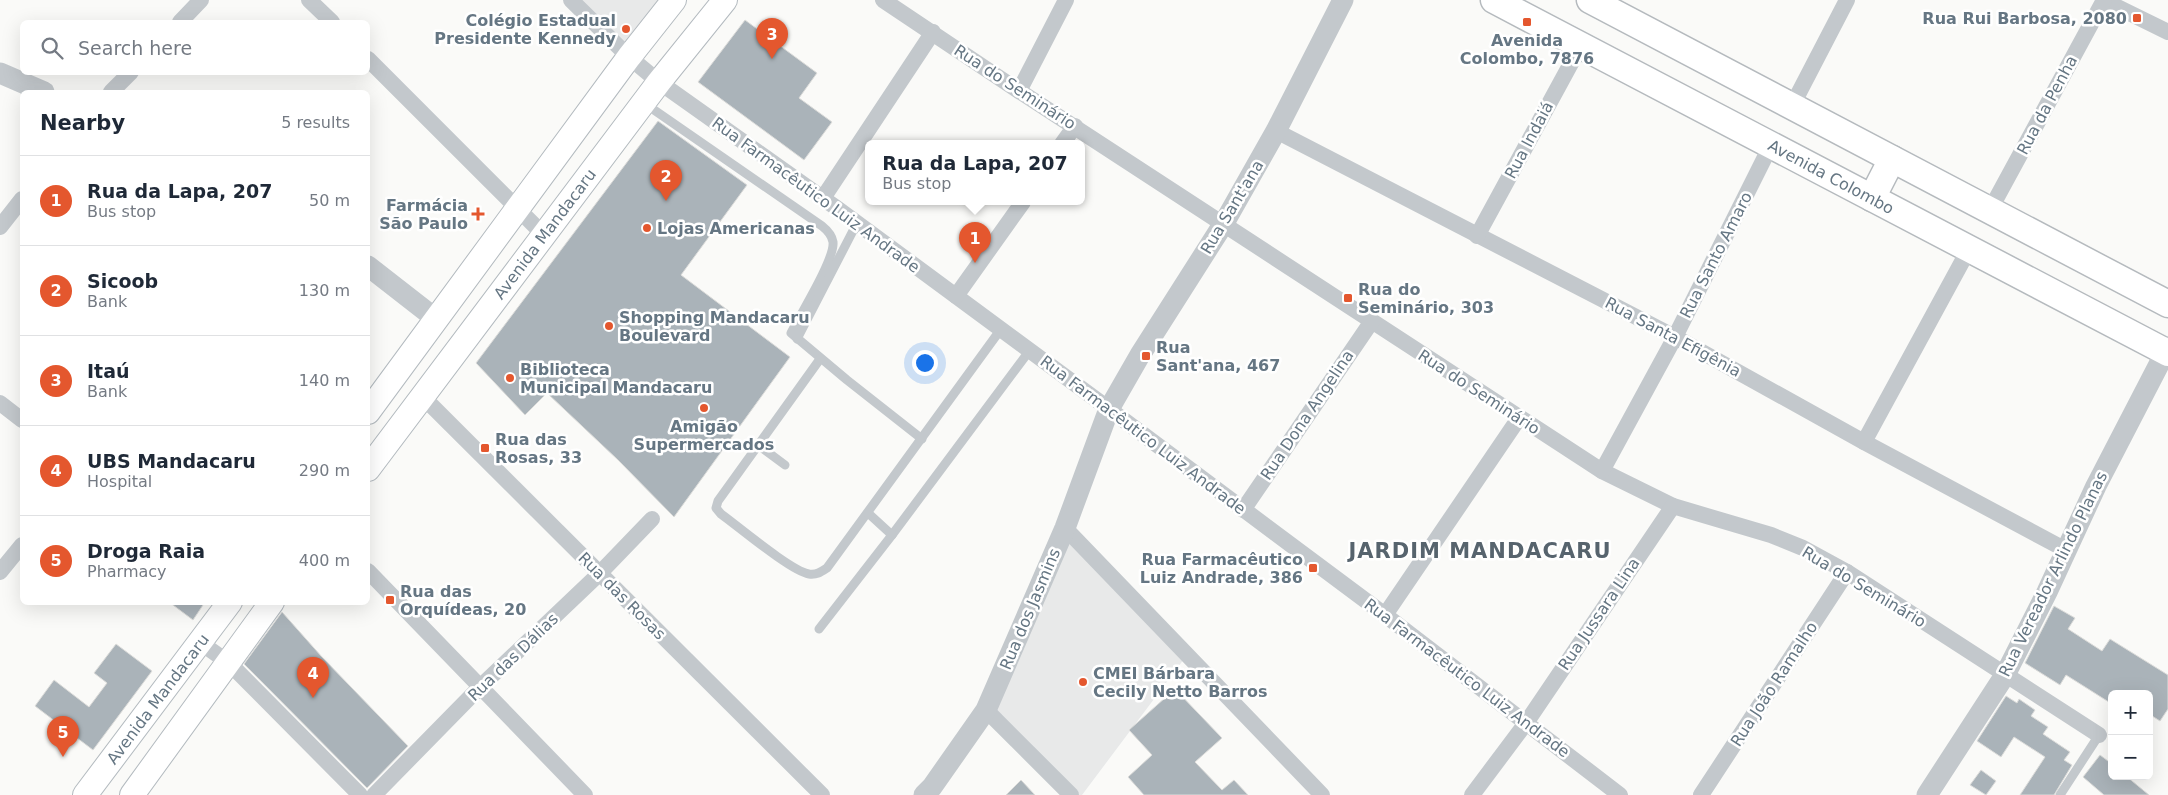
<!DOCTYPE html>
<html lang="en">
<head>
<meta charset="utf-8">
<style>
  body { margin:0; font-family:"DejaVu Sans",sans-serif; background:#f2f2f3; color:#1f2937 }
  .controls { position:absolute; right:15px; bottom:15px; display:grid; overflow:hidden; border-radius:8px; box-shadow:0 5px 20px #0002 }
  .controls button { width:45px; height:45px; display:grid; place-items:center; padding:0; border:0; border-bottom:1px solid #e0e1e3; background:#fff; color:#1f2937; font:25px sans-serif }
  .you { position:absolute; left:924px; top:362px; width:18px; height:18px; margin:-12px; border:4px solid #fff; border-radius:50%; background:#1a73e8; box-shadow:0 0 0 8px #1a73e833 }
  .badge { display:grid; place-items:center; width:32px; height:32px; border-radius:50%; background:#e4572e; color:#fff; font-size:16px; font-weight:700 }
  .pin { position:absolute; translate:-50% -41px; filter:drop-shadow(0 1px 2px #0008) }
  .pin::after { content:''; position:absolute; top:26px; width:18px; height:15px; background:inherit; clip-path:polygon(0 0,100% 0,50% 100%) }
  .popup { position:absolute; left:865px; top:140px; width:220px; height:65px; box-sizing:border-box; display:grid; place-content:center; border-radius:8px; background:#fff; filter:drop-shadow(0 1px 4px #0005); font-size:16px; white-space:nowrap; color:#747a83 }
  .popup b { font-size:19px; color:#1f2937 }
  .popup::after { content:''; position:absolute; left:50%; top:100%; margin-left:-10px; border:10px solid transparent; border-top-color:#fff }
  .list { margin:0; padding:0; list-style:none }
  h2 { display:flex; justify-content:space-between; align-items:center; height:65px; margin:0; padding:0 20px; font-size:21px }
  h2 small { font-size:16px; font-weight:400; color:#747a83 }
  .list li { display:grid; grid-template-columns:32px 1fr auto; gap:15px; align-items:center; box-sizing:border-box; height:90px; padding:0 20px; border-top:1px solid #e0e1e3 }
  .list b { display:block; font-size:19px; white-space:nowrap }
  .list p { margin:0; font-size:16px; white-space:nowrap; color:#747a83 }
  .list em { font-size:16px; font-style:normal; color:#747a83 }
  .icon { flex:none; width:28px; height:28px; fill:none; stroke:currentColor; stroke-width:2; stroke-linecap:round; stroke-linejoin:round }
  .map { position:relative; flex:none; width:2168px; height:795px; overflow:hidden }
  .search { position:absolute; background:#fff; box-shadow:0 5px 20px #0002; left:20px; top:20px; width:350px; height:55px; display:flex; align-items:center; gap:12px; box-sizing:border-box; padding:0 18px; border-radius:8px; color:#747a83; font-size:19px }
  .panel { position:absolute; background:#fff; box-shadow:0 5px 20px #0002; left:20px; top:90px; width:350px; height:515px; border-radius:8px }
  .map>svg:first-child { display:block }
</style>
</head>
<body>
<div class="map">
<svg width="2168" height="795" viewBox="0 0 2168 795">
  <rect width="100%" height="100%" fill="#fafaf8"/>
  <g fill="#e8e9e9">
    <polygon points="571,0 674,0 629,57"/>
    <polygon points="1065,528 1187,655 1082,795 1071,795 986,710"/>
  </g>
  <g fill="#aab3b9" stroke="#dcdcda">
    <polygon points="745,20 817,73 799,98 832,122 804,160 698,82"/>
    <polygon points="658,121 747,185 681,275 790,357 674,517 618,460 547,393 525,415 476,363"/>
    <polygon points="169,602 205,602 193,620"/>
    <polygon points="2054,606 2075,618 2068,629 2102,651 2110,639 2168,675 2168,709 2160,721 2149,714 2149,694 2112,694 2112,704 2066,675 2060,685 2025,663"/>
    <polygon points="282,612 322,657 408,746 367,788 244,664"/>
    <polygon points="116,644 152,671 93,750 35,706 54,680 89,707 107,683 94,673"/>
    <polygon points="1175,689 1222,738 1195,762 1222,790 1234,780 1248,795 1144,795 1128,777 1152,755 1129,730"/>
    <polygon points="2006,696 2017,703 2019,699 2035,710 2031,716 2048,727 2043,734 2070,752 2064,760 2072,765 2054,795 2020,795 2045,757 2014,737 2001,757 1977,741"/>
    <polygon points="2100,755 2112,764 2112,776 2126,776 2149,795 2104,795 2083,777"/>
    <polygon points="1981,770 1996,781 1986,795 1970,785"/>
    <polygon points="1021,780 1035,795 1006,795"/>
  </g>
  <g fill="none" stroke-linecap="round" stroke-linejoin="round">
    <g stroke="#b3babf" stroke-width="26">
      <g id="secondary">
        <polyline points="368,412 629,57 674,0"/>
        <polyline points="368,469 659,82 725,0"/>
        <polyline points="85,795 230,602"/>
        <polyline points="132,795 272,602"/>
      </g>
    </g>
    <g stroke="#b5babe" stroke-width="29">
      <g id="primary">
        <polyline points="1494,0 2168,353"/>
        <polyline points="1590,0 2168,304"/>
        <polyline points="1872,198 1892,159"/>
      </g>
    </g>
    <g stroke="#c3c8cc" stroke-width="9">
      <path d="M644 103 822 226C827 230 832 235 833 242 835 259 800 315 791 333L847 380 922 439"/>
      <polyline points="797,339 857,223"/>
      <path d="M820 359 718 501 716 508 721 514C739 527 791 571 809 574 817 575 821 572 827 568L1001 329"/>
      <polyline points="758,445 785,465"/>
      <polyline points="892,535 1030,350"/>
      <polyline points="819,629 892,535 868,513"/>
      <polyline points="2060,795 2099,735"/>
    </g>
    <g stroke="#c3c8cc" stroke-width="16">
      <polyline points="309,0 332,22"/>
      <polyline points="571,0 629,57 659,82 838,209 1109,409 1385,615 1620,795"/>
      <polyline points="883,0 1019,91 1602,471 1673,506 1771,535 1803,548 1847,572 2099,735"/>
      <polyline points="2103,0 2168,32"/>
      <polyline points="180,22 201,0"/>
      <polyline points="368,59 544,235"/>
      <polyline points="1019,91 1066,0"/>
      <polyline points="111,92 131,72"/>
      <polyline points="1792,106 1847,0"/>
      <polyline points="1276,131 1675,337 1864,442 2066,550"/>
      <polyline points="1062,144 1075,126"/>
      <polyline points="823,198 933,32"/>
      <polyline points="1990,210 2104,0"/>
      <polyline points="0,227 22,199"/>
      <polyline points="1477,236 1581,45"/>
      <polyline points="956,296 1023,202"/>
      <polyline points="422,396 822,795"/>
      <polyline points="0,403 22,420"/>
      <polyline points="1864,442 1969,249"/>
      <polyline points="1602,471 1675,337 1771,145"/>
      <polyline points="1243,510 1372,321"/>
      <polyline points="1065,528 1322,795"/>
      <polyline points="368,571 585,795"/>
      <polyline points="0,572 22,545"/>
      <polyline points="1385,615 1519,418"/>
      <polyline points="201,643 229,663 360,795"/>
      <polyline points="986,710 1071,795"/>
      <polyline points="374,795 480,687 599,574 652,519"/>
      <polyline points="1472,795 1526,723 1673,506"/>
      <polyline points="1701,795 1847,572"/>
    </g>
    <g stroke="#c3c8cc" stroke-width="21">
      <polyline points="0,73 44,92"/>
      <polyline points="368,266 436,319"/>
      <polyline points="924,795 932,787 986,710 1065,528 1109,409 1140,355 1224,223 1276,131 1343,0"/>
      <polyline points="1927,795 2005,675 2047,592 2096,486 2168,347"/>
    </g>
    <use href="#secondary" stroke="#fff" stroke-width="24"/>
    <use href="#primary" stroke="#fff" stroke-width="26"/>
  </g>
  <g fill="#e4572e" stroke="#fff" stroke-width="2">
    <rect x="2132" y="13" width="10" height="10" rx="2.5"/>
    <rect x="1522" y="17" width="10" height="10" rx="2.5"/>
    <circle cx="626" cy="29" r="5"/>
    <path d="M475.5 206.5h5v5h5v5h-5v5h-5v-5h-5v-5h5z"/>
    <circle cx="647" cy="228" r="5"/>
    <rect x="1343" y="293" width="10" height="10" rx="2.5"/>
    <circle cx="609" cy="326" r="5"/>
    <rect x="1141" y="351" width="10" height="10" rx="2.5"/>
    <circle cx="510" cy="378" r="5"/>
    <circle cx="704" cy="408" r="5"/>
    <rect x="480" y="443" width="10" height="10" rx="2.5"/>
    <rect x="1308" y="563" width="10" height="10" rx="2.5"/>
    <rect x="385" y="595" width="10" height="10" rx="2.5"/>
    <circle cx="1083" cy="682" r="5"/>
  </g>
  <g text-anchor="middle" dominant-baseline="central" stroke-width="5" stroke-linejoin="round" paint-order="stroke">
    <g font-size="16" font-weight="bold" fill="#657683" stroke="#fff" text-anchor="start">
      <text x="2127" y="18" text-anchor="end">Rua Rui Barbosa, 2080</text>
      <text x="616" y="20" text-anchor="end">Colégio Estadual<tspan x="616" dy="18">Presidente Kennedy</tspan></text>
      <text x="1527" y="40" text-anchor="middle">Avenida<tspan x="1527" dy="18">Colombo, 7876</tspan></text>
      <text x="468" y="205" text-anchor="end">Farmácia<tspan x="468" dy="18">São Paulo</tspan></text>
      <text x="657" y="228">Lojas Americanas</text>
      <text x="1358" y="289">Rua do<tspan x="1358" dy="18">Seminário, 303</tspan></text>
      <text x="619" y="317">Shopping Mandacaru<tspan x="619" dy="18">Boulevard</tspan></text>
      <text x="1156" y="347">Rua<tspan x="1156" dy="18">Sant'ana, 467</tspan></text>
      <text x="520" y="369">Biblioteca<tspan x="520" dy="18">Municipal Mandacaru</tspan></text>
      <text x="704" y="426" text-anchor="middle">Amigão<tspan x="704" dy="18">Supermercados</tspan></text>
      <text x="495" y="439">Rua das<tspan x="495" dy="18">Rosas, 33</tspan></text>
      <text x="1303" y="559" text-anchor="end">Rua Farmacêutico<tspan x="1303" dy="18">Luiz Andrade, 386</tspan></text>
      <text x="400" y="591">Rua das<tspan x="400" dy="18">Orquídeas, 20</tspan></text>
      <text x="1093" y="673">CMEI Bárbara<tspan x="1093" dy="18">Cecily Netto Barros</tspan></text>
    </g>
    <g font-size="16" fill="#657683" stroke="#fff">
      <text transform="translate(1015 87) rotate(33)">Rua do Seminário</text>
      <text transform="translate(2047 105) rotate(-62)">Rua da Penha</text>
      <text transform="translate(1529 140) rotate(-62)">Rua Indaiá</text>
      <text transform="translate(1831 177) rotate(28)">Avenida Colombo</text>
      <text transform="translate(816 195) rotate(36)">Rua Farmacêutico Luiz Andrade</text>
      <text transform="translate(1232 207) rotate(-59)">Rua Sant'ana</text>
      <text transform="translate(545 234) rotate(-53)">Avenida Mandacaru</text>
      <text transform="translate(1716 255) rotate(-63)">Rua Santo Amaro</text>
      <text transform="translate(1673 337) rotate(28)">Rua Santa Efigênia</text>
      <text transform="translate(1479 392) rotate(33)">Rua do Seminário</text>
      <text transform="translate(1307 415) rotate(-56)">Rua Dona Angelina</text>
      <text transform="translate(1143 435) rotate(37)">Rua Farmacêutico Luiz Andrade</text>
      <text transform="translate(2053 574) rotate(-64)">Rua Vereador Arlindo Planas</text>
      <text transform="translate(1864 587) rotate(31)">Rua do Seminário</text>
      <text transform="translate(622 596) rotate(45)">Rua das Rosas</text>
      <text transform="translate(1030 609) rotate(-67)">Rua dos Jasmins</text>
      <text transform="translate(1599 614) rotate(-56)">Rua Jussara Lina</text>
      <text transform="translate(513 657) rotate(-44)">Rua das Dálias</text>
      <text transform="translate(1467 678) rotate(37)">Rua Farmacêutico Luiz Andrade</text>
      <text transform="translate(1774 684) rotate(-57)">Rua João Ramalho</text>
      <text transform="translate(158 699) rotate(-53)">Avenida Mandacaru</text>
    </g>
    <g font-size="21" font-weight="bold" letter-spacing="1" fill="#57646e" stroke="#fff">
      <text x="1480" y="551">JARDIM MANDACARU</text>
    </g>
  </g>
</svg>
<div class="controls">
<button>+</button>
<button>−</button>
</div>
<div class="you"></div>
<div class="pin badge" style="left:975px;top:263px">1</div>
<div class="popup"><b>Rua da Lapa, 207</b>Bus stop</div>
<div class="pin badge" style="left:666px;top:201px">2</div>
<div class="pin badge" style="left:772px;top:59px">3</div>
<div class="pin badge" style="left:313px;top:698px">4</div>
<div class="pin badge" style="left:63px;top:757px">5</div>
<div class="search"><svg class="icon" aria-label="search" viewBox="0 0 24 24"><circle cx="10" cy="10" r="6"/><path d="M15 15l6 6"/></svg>Search here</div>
<section class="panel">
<h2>Nearby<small>5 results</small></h2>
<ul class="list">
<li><span class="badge">1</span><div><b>Rua da Lapa, 207</b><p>Bus stop</p></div><em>50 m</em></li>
<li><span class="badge">2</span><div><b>Sicoob</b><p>Bank</p></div><em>130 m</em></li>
<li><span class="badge">3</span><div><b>Itaú</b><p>Bank</p></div><em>140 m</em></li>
<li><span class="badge">4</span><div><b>UBS Mandacaru</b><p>Hospital</p></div><em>290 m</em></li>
<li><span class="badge">5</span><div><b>Droga Raia</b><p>Pharmacy</p></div><em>400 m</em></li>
</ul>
</section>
</div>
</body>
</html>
